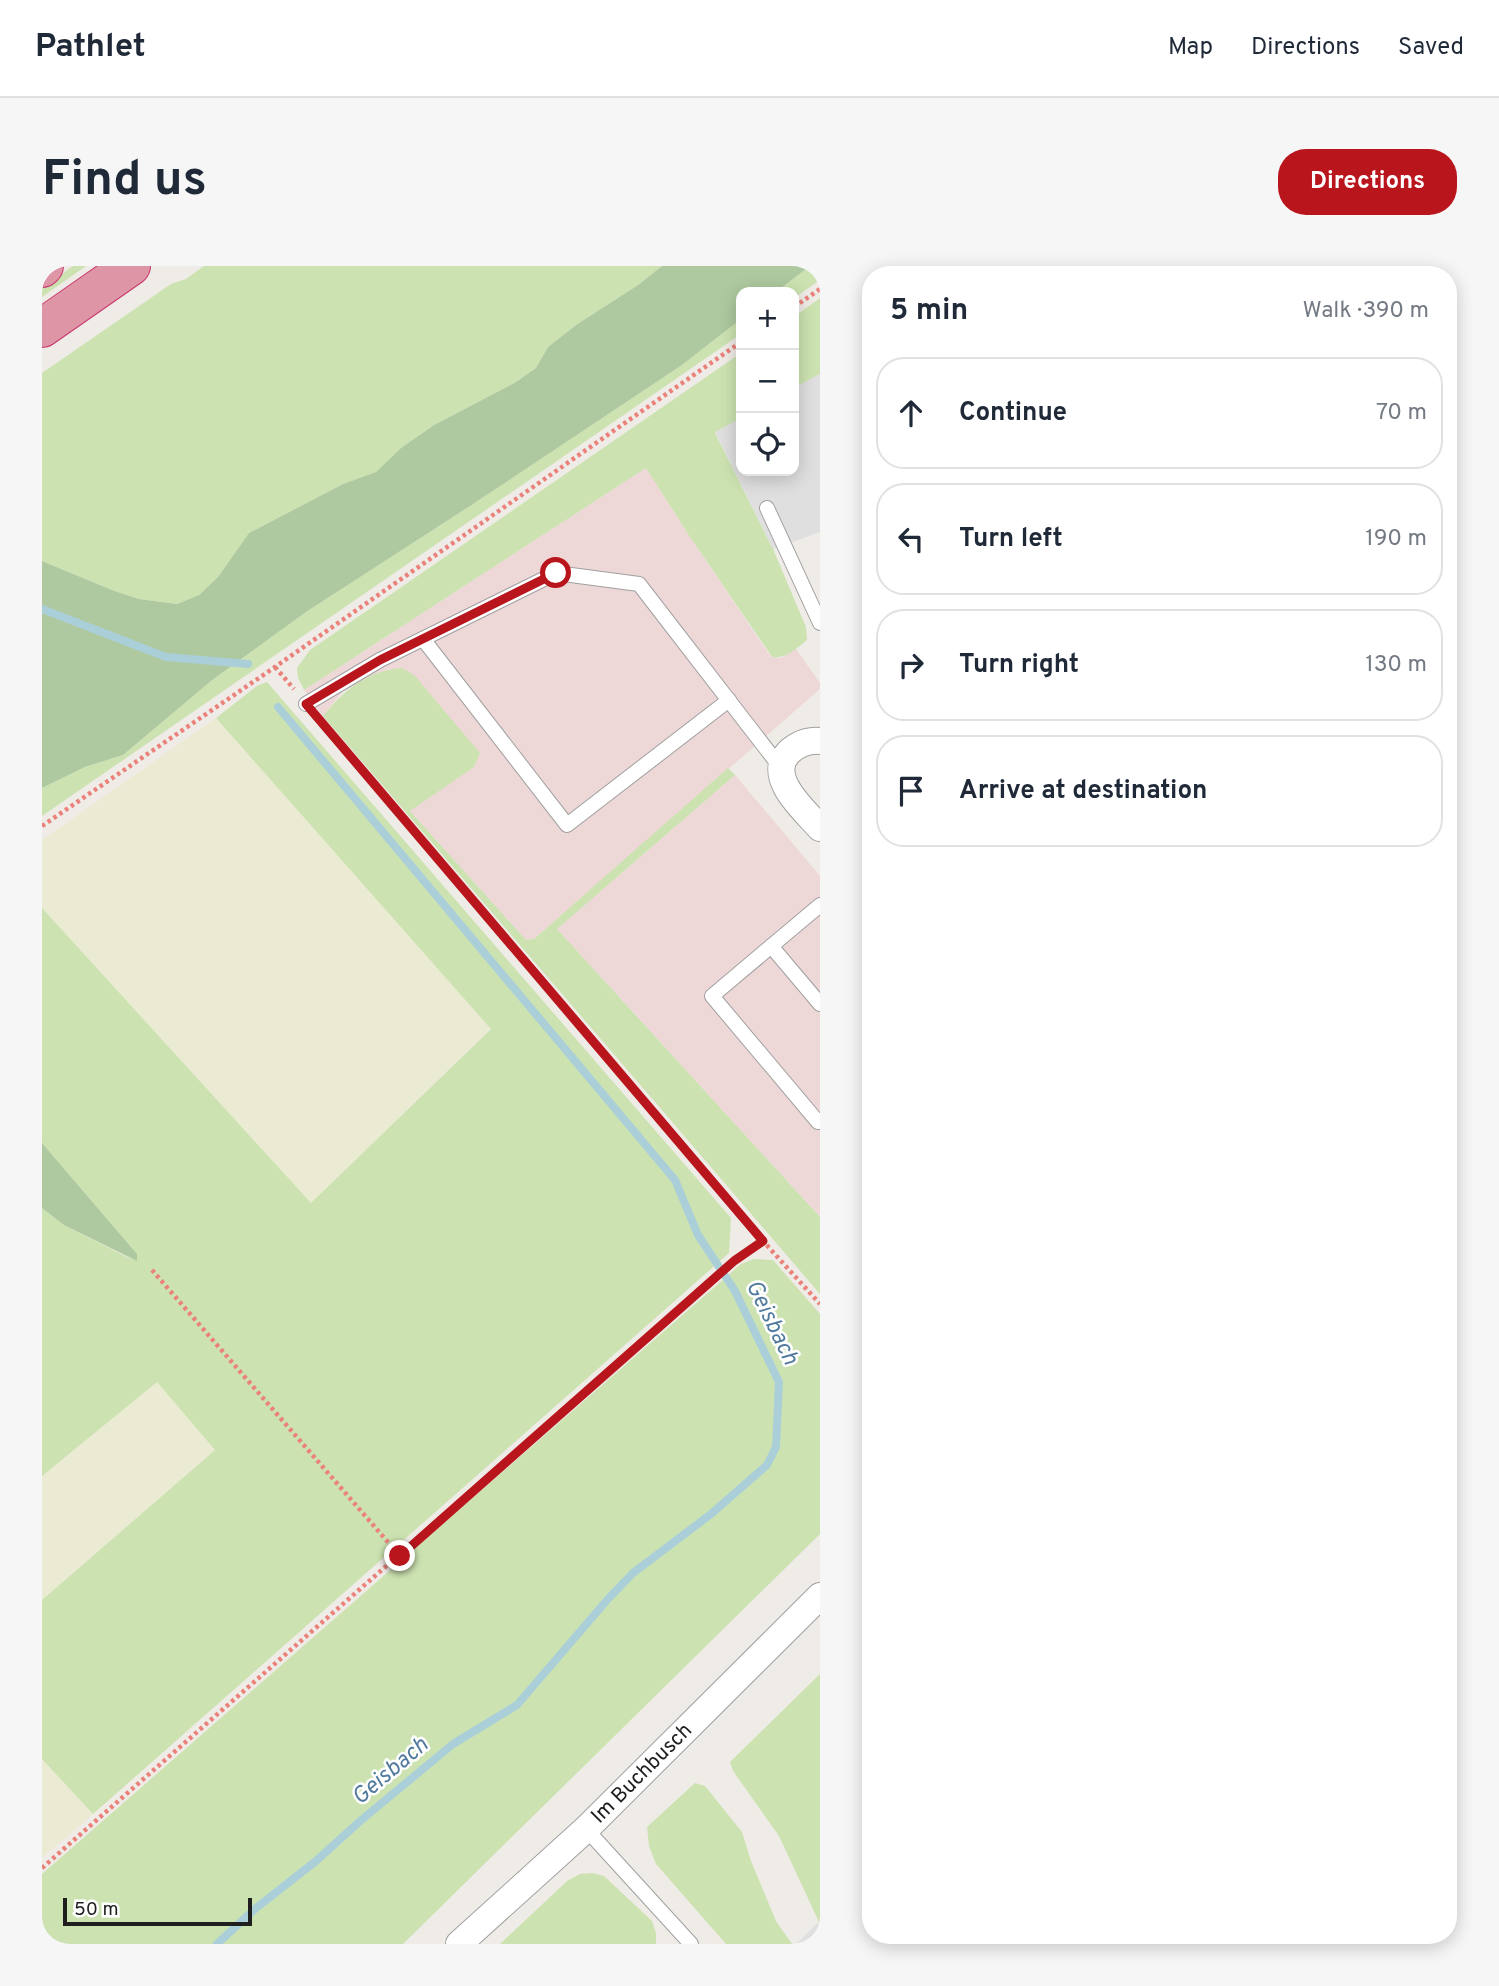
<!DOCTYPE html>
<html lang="en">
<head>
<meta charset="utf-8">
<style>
  body { margin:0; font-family:Overpass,sans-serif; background:#f6f6f7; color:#1f2937 }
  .controls { position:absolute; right:21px; top:21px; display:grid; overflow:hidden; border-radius:14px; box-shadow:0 4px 18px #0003 }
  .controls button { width:63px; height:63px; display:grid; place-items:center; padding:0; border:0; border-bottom:2px solid #e0e1e3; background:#fff; color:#1f2937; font:35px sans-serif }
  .scale { position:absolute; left:21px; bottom:18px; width:189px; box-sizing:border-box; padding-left:7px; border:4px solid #1f1f1f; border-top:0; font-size:19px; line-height:24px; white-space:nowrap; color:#1f1f1f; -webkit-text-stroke:5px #fff; paint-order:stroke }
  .stop { position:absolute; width:21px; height:21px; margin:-16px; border:5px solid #b8151c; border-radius:50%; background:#fff }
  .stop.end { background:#b8151c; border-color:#fff; box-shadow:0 2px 7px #0008 }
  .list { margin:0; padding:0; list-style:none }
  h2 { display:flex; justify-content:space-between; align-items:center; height:91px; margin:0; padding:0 28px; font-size:30px }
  h2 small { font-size:23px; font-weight:400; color:#747a83 }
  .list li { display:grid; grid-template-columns:46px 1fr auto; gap:21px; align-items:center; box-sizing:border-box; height:112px; margin:0 14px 14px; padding:0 14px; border:2px solid #e0e1e3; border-radius:28px }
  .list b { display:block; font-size:26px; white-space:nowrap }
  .list em { font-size:23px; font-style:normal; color:#747a83 }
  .icon { flex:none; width:38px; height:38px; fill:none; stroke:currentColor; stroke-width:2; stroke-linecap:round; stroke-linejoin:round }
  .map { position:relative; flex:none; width:778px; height:1678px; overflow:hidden; border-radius:28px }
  header { display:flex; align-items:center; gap:42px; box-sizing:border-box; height:98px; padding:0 35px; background:#fff; border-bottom:2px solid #e0e1e3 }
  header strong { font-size:33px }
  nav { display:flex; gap:38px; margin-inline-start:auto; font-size:24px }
  .intro { display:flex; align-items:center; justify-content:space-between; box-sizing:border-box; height:168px; padding:0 42px }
  h1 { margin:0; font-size:49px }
  .button { padding:18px 32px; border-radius:28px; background:#b8151c; color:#fff; font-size:24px; font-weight:700 }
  main { display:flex; gap:42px; padding:0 42px }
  aside { flex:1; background:#fff; border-radius:28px; box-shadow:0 4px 18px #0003 }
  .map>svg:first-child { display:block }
</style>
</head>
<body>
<header>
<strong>Pathlet</strong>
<nav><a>Map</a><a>Directions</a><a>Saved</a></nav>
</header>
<div class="intro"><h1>Find us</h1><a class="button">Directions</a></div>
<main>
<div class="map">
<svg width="778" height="1678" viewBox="0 0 778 1678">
  <rect width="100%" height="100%" fill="#efebe6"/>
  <g fill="#eed7d7">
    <polygon points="604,202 648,271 729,391 739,392 754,383 778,417 778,423 492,673 484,674 368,545 431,501 347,403 301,425 281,450 262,424"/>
    <polygon points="693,509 778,610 778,951 515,663"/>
  </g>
  <g fill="#ebebd3">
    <polygon points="174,452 449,762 269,938 0,642 0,574"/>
    <polygon points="115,1115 173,1184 0,1334 0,1204"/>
    <polygon points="0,1493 51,1548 0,1592"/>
  </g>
  <g fill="#cce3b1">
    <polygon points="31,0 44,0 0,31 0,22"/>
    <polygon points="162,0 620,0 596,19 534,59 506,81 494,102 474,116 392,159 359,182 334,206 301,218 207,267 176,311 157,329 135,338 97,333 70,324 0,295 0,107 129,18 144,13"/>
    <polygon points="768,0 778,0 778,14 752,32 752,26 734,26"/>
    <polygon points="778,32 778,108 752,122 752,51"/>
    <polygon points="699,53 699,68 0,550 0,522 43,501 81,489 169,415 264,346 428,240 640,99"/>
    <path d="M699 87V152L673 167 731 283 764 361 765 374C754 383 744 393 730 391L648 271 604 202 262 424 256 412 255 402 268 384Z"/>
    <path d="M361 402 373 410 438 487 432 501 368 545 484 674 492 673 686 502 693 509 515 663 778 951V1028L281 450C302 424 326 404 361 402Z"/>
    <polygon points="225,416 689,952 687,987 51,1548 0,1493 0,1334 173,1184 115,1116 0,1210 0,942 22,959 85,991 94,994 95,988 0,877 0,642 269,937 449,763 174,452 215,420"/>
    <polygon points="712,993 731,994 778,1048 778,1268 361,1678 0,1678 0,1608 699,998"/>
    <polygon points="778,1408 778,1655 777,1656 737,1570 691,1505 688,1496"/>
    <polygon points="653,1517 663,1520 700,1566 709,1595 734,1655 750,1678 684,1678 614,1598 607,1580 605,1561"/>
    <polygon points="550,1607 562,1610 610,1655 614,1667 614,1678 458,1678 525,1615 538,1608"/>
  </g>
  <g fill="#aec99f">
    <polygon points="620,0 768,0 734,26 699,26 699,53 640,99 428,240 264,346 169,415 81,489 43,501 0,522 0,295 70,324 97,333 135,338 157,329 176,311 207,267 301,218 334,206 359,182 392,159 474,116 494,102 506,81 534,59 596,19"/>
    <polygon points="0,877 95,988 95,995 22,959 0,942"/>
  </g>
  <g fill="#dfdfdf">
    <polygon points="778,108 778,266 731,283 673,166 699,152 699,205 752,205 752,122"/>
    <polygon points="778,1655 778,1678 754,1678 777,1656"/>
  </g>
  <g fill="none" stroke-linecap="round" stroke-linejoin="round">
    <g stroke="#abcfd8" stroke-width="8">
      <polyline points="0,343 124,391 206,398"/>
      <polyline points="175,1678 214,1642 274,1595 317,1556 411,1478 475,1439 566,1333 591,1307 669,1248 725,1199 734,1181 737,1116 693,1025 656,969 633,914 236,441"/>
    </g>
    <g stroke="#a0a0a0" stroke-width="16">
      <g id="lane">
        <polyline points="725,242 778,357"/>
        <polyline points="381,373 525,559 687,434"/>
        <polyline points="264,438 338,394 514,307 597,318 739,502"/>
        <polyline points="778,639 670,730 776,856 778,854"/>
        <polyline points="729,680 778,738"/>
        <polyline points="544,1563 649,1678"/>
      </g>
    </g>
    <g stroke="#a0a0a0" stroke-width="28">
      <g id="street">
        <path d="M778 475C766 474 756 478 747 486 723 511 762 544 778 562"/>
        <path id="s1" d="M417 1678 544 1563 778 1330"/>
      </g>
    </g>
    <g stroke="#c8376f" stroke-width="40">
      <g id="highway">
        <polyline points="0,2 2,0"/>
        <polyline points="0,62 89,0"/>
      </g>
    </g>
    <g stroke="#eb817b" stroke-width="4.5" stroke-dasharray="3.5 3.5" stroke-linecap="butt">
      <polyline points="752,41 778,23"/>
      <polyline points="233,401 252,423"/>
      <polyline points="276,451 721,975 778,1038"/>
      <polyline points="0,560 233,401 699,76"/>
      <polyline points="110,1004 358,1290"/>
      <polyline points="0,1602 692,995 721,975"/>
    </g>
    <use href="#lane" stroke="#fff" stroke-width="14"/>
    <use href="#street" stroke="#fff" stroke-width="26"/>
    <use href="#highway" stroke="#de96a7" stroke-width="38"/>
  </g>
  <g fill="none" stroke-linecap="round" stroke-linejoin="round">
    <polyline stroke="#b8151c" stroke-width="9" points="358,1290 692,995 721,975 264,438 338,394 514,307"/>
  </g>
  <g text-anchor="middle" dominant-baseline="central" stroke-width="5" stroke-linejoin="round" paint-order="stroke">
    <g font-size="21" fill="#1f1f1f" stroke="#fff">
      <text stroke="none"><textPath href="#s1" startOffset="250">Im Buchbusch</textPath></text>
    </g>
    <g font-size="23" font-style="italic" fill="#527a9e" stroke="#fff">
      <text transform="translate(729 1057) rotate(64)">Geisbach</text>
      <text transform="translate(349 1506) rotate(-40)">Geisbach</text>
    </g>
  </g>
</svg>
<div class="controls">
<button>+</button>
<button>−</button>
<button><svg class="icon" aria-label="locate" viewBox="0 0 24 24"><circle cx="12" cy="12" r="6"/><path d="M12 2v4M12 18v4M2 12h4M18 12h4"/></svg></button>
</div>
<div class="scale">50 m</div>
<div class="stop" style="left:514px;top:307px"></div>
<div class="stop end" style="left:358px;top:1290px"></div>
</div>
<aside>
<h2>5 min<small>Walk · 390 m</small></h2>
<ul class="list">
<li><svg class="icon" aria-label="ahead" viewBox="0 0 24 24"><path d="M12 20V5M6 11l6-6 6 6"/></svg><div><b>Continue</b></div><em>70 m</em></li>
<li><svg class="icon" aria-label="left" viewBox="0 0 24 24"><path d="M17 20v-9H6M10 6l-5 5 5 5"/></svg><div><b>Turn left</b></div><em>190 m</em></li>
<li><svg class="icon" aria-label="right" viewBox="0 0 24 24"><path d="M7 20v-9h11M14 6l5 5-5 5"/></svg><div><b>Turn right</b></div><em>130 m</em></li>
<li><svg class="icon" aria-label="arrive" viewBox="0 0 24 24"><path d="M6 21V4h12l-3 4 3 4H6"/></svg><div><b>Arrive at destination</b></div></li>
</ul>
</aside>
</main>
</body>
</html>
